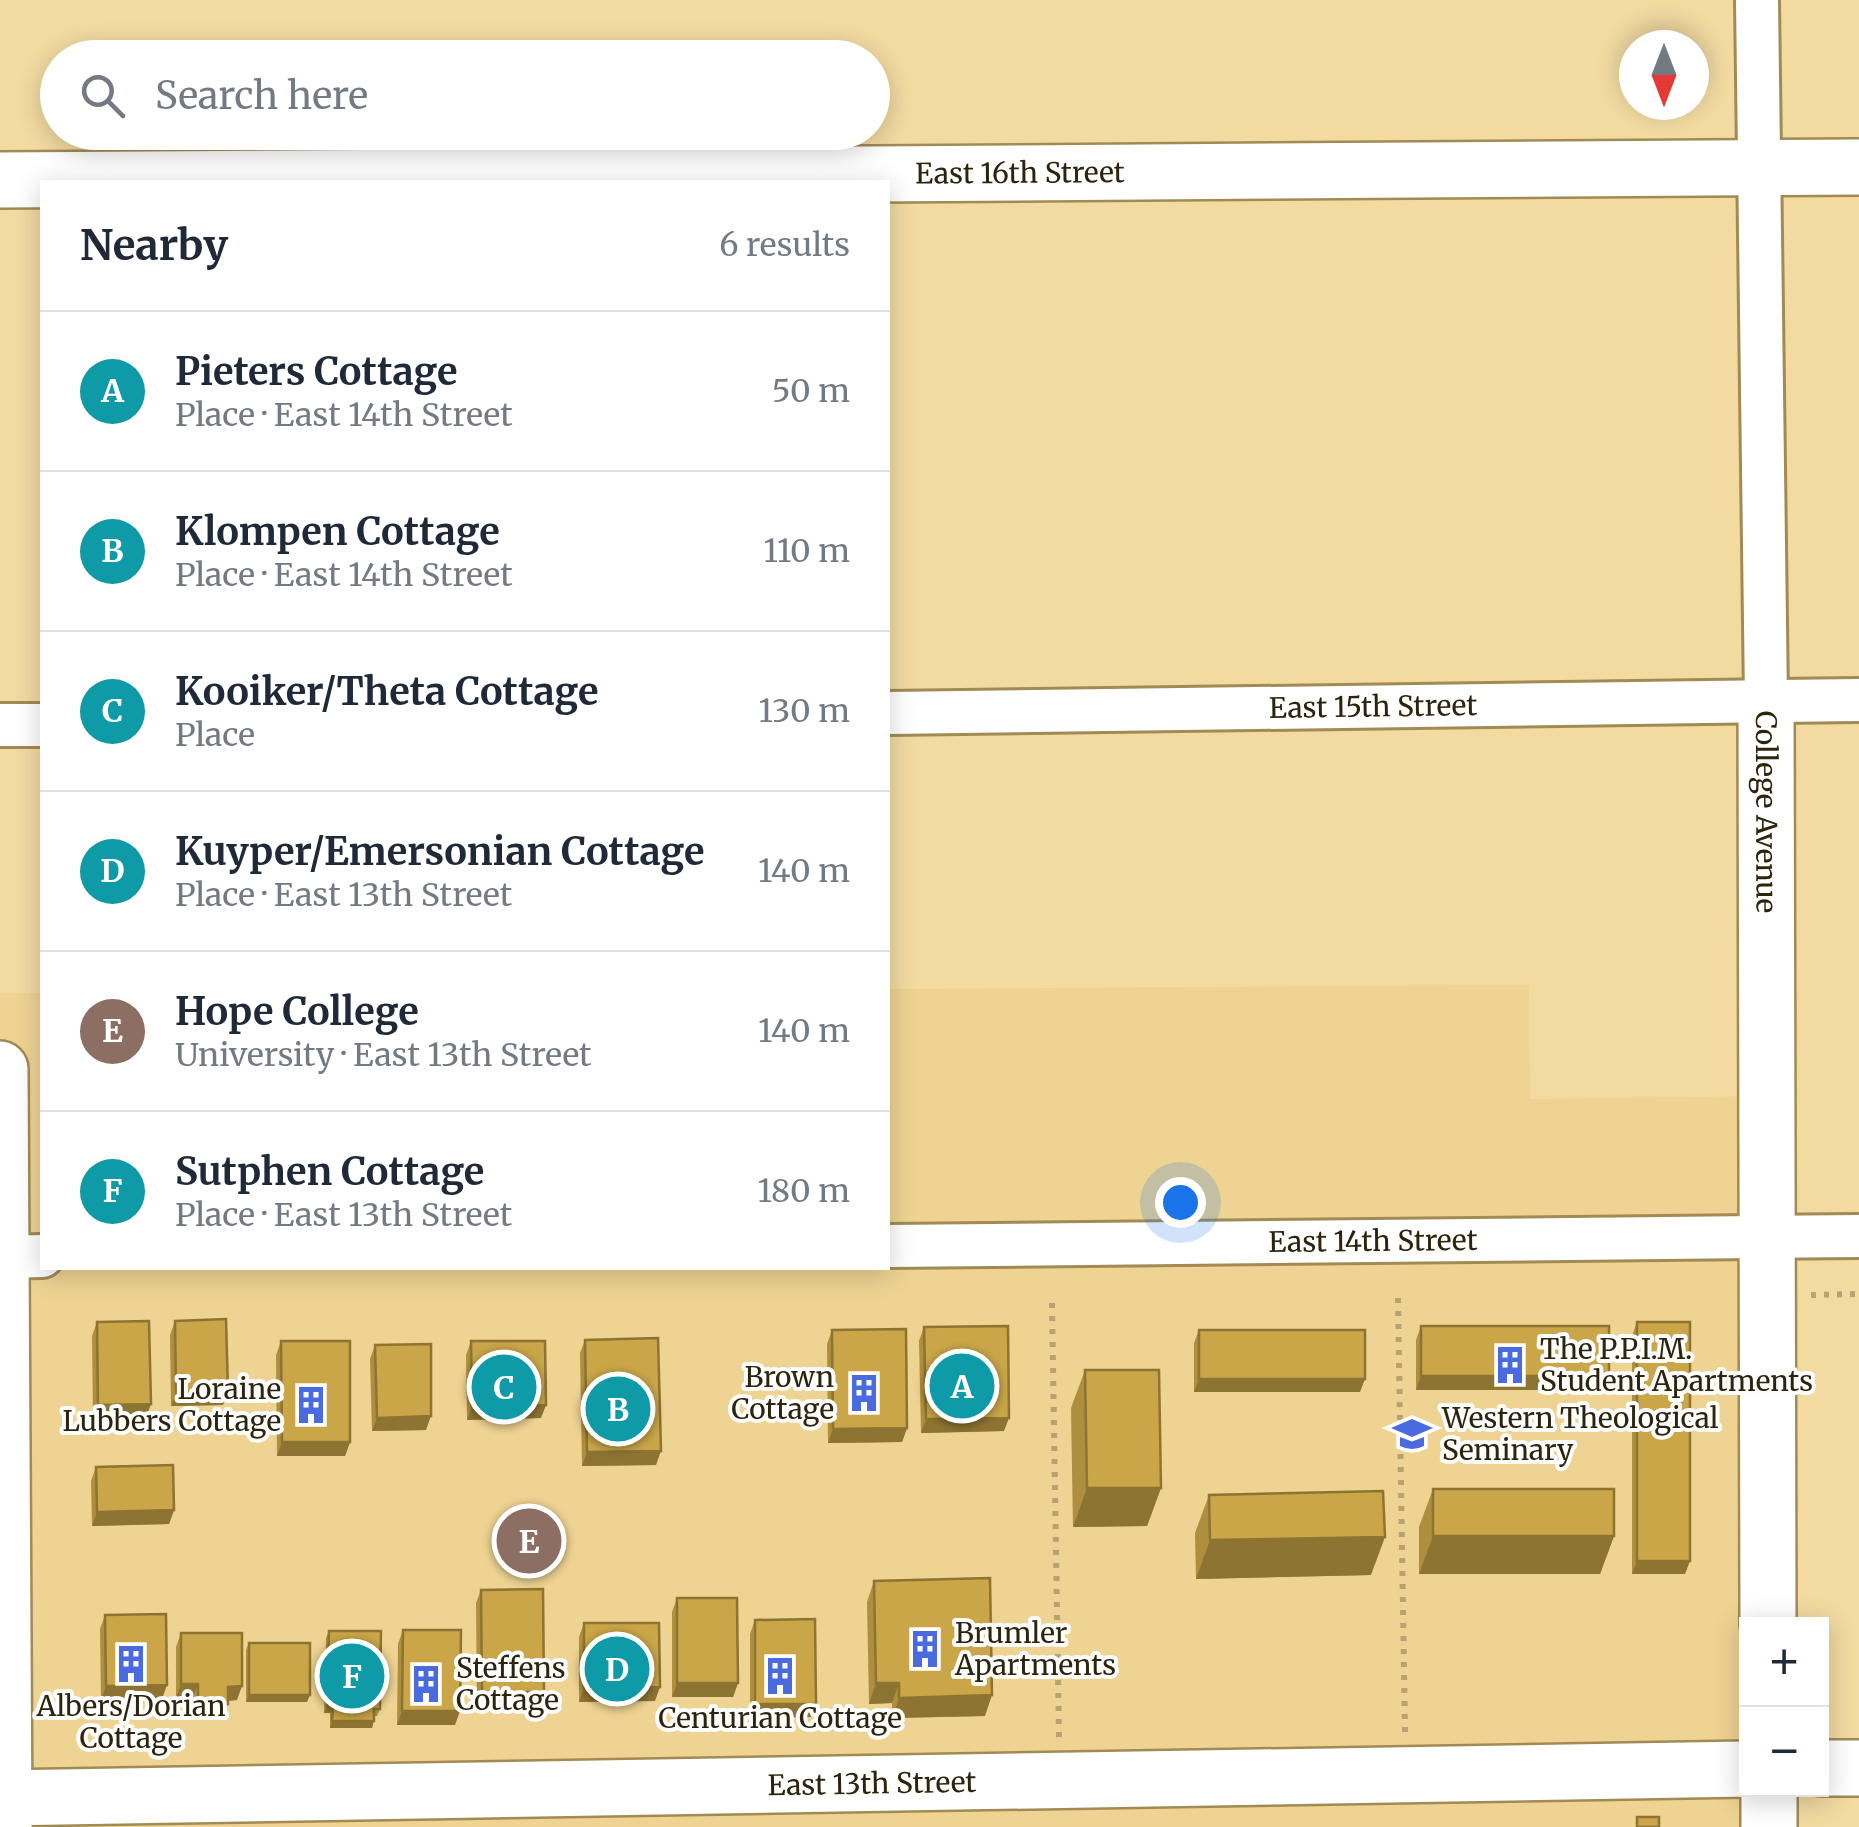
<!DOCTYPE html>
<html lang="en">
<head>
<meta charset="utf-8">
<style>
  body { margin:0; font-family:Merriweather,serif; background:#f2f2f3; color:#1f2937 }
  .controls { position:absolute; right:30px; bottom:30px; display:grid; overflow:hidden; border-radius:0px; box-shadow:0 5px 25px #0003 }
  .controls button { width:90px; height:90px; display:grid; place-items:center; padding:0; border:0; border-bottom:2px solid #e0e1e3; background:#fff; color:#1f2937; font:50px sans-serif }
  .compass { position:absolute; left:1619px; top:30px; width:90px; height:90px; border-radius:50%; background:#fff; box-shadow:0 5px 25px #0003; rotate:180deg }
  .you { position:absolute; left:1180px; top:1202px; width:35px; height:35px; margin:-25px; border:8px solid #fff; border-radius:50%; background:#1a73e8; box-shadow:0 0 0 15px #1a73e833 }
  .badge { display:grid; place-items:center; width:65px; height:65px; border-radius:50%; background:#4a6bdf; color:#fff; font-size:32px; font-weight:700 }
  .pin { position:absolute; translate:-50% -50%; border:5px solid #fff; box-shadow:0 2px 10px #0006 }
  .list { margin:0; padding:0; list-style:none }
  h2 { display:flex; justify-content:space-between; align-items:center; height:130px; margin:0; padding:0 40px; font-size:42px }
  h2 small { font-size:32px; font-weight:400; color:#747a83 }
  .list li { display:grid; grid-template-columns:65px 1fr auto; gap:30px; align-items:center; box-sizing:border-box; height:160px; padding:0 40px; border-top:2px solid #e0e1e3 }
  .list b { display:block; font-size:38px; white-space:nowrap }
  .list p { margin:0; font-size:32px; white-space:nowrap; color:#747a83 }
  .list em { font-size:32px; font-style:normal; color:#747a83 }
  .icon { flex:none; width:55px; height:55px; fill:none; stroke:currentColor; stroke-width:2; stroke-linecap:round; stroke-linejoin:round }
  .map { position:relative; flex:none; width:1859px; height:1827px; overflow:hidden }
  .search { position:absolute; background:#fff; box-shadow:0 5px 25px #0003; left:40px; top:40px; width:850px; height:110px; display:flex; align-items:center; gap:25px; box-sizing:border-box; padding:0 35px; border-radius:55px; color:#747a83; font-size:38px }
  .panel { position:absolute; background:#fff; box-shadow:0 5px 25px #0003; left:40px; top:180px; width:850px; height:1090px; border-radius:0px }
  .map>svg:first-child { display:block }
</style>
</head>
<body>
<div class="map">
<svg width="1859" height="1827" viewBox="0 0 1859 1827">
  <rect width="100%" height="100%" fill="#f2daa1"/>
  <polygon fill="#eed392" points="1529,985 1530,1099 1765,1096 1746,1624 1746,1790 1769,1827 0,1827 0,993 42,993 42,1268 888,1268 888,989"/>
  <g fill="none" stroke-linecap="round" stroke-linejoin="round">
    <g stroke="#a18b54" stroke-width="48">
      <g id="street">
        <polyline points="1757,0 1766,700"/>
        <path id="s1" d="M888 713 1859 700"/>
        <polyline points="0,725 42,725"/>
        <path id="s2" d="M888 1246 1859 1236"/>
        <polyline points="0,1257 42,1256"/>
      </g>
    </g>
    <g stroke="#a18b54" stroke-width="60">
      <g id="secondary">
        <path id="s3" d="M0 180 1859 167"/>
        <path id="s4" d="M1766 700 1768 1624"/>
        <polyline points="0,1069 4,1827"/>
        <polyline points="1822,1768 1859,1768"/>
        <polyline points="1769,1790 1769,1827"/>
        <path id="s5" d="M0 1798 1746 1769"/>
      </g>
    </g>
    <g stroke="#b6a374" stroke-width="6" stroke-dasharray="5 8" stroke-linecap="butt">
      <polyline points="1811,1295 1859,1294"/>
      <polyline points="1398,1298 1405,1732"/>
      <polyline points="1052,1303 1059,1737"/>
    </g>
    <use href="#street" stroke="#fff" stroke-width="42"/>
    <use href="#secondary" stroke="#fff" stroke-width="55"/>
  </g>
  <g fill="#ae8f3e">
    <polygon points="175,1321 228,1391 223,1405 171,1406 170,1335"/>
    <polygon points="97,1322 146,1418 93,1418 92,1336"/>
    <polygon points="1637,1322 1685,1574 1632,1574 1632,1336"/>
    <polygon points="1421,1326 1604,1390 1416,1390 1416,1340"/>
    <polygon points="924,1327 1004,1431 921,1433 919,1341"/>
    <polygon points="832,1330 907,1428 902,1442 828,1443 827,1344"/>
    <polygon points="1199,1330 1360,1392 1194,1392 1194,1343"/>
    <polygon points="585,1340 656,1465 582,1466 580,1353"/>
    <polygon points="281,1341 350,1442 345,1456 277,1456 276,1355"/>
    <polygon points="471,1341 541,1418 467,1420 466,1355"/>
    <polygon points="375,1345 426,1430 372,1431 370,1359"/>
    <polygon points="1085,1370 1161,1488 1147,1526 1073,1527 1071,1408"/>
    <polygon points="96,1467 174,1510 169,1524 92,1526 91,1481"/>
    <polygon points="1433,1489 1614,1536 1600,1574 1419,1574 1419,1527"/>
    <polygon points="1209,1495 1371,1575 1196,1579 1195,1533"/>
    <polygon points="874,1581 985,1716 892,1718 892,1703 869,1704 867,1602"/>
    <polygon points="481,1590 539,1706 477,1706 476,1603"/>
    <polygon points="677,1598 738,1683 733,1697 672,1697 672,1612"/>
    <polygon points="105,1615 162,1699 101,1700 100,1629"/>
    <polygon points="755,1620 816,1704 811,1717 750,1718 750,1634"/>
    <polygon points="584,1623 655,1701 579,1702 579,1637"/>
    <polygon points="403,1630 455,1725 397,1725 398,1644"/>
    <polygon points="329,1631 380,1709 377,1716 374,1716 372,1728 330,1728 330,1713 324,1713 326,1638"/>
    <polygon points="181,1633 237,1700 228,1701 223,1717 193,1718 193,1698 176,1698 176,1647"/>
    <polygon points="249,1643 307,1702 246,1702 246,1650"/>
  </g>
  <g fill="#8d7432">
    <polygon points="1421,1376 1609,1376 1604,1390 1416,1390"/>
    <polygon points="1199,1379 1365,1379 1360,1392 1194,1392"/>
    <polygon points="228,1391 223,1405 171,1406 176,1392"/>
    <polygon points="151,1404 146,1418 93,1418 98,1405"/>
    <polygon points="546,1405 541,1418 467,1420 472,1406"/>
    <polygon points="431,1416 426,1430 372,1431 377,1418"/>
    <polygon points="1009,1418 1004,1431 921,1433 926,1419"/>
    <polygon points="907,1428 902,1442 828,1443 833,1429"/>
    <polygon points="282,1442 350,1442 345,1456 277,1456"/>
    <polygon points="661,1451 656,1465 582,1466 587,1452"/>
    <polygon points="1087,1488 1161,1488 1147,1526 1073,1527"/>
    <polygon points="174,1510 169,1524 92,1526 97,1512"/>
    <polygon points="1433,1536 1614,1536 1600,1574 1419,1574"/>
    <polygon points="1385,1537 1371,1575 1196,1579 1210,1540"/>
    <polygon points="1637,1561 1690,1561 1685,1574 1632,1574"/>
    <polygon points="677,1683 738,1683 733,1697 672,1697"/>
    <polygon points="876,1683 899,1683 892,1703 869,1704"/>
    <polygon points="181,1684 198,1684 193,1698 176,1698"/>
    <polygon points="167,1685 162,1699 101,1700 106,1686"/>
    <polygon points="242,1686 237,1700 223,1701 228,1687"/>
    <polygon points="660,1687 655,1701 579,1702 584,1688"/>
    <polygon points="482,1692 544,1692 539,1706 477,1706"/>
    <polygon points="249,1695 310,1695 307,1702 246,1702"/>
    <polygon points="992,1695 985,1716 892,1718 899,1698"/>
    <polygon points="198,1704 228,1704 223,1717 193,1718"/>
    <polygon points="755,1704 816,1704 811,1717 750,1718"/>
    <polygon points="327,1706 333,1706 330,1713 324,1713"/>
    <polygon points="402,1711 460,1711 455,1725 397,1725"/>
    <polygon points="332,1721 374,1721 372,1728 330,1728"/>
  </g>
  <g fill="#caa648" stroke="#8d7432" stroke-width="2.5">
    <polygon points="226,1319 228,1391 176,1392 175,1321"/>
    <polygon points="149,1321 151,1404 98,1405 97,1322"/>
    <rect x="1637" y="1322" width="53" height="239"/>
    <polygon points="1008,1326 1009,1418 926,1419 924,1327"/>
    <rect x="1421" y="1326" width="188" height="50"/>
    <polygon points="906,1329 907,1428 833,1429 832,1330"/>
    <rect x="1199" y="1330" width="166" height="49"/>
    <polygon points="658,1338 661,1451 587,1452 585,1340"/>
    <polygon points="281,1341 350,1341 350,1442 282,1442"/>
    <polygon points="471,1341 545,1341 546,1405 472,1406"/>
    <polygon points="431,1344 431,1416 377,1418 375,1345"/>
    <polygon points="1085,1370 1159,1370 1161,1488 1087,1488"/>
    <polygon points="173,1465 174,1510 97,1512 96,1467"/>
    <rect x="1433" y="1489" width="181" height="47"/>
    <polygon points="1383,1491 1385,1537 1210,1540 1209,1495"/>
    <polygon points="990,1578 992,1695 899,1698 899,1683 876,1683 874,1581"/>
    <polygon points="543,1589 544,1692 482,1692 481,1590"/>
    <polygon points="677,1598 737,1598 738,1683 677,1683"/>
    <polygon points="166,1614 167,1685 106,1686 105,1615"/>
    <polygon points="815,1619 816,1704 755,1704 755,1620"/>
    <polygon points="584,1623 659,1623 660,1687 584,1688"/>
    <polygon points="403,1630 461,1630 460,1711 402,1711"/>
    <polygon points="329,1631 381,1631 380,1709 374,1709 374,1721 332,1721 333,1706 327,1706"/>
    <polygon points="181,1633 242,1633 242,1686 228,1687 228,1704 198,1704 198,1684 181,1684"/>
    <rect x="249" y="1643" width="61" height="52"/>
    <rect x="1637" y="1817" width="22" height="10"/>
  </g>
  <defs>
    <g id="building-bare" transform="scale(3)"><path d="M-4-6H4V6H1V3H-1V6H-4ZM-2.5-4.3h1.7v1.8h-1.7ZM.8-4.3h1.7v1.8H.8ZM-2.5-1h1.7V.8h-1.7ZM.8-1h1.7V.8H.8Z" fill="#4a6bdf" stroke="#fdfdfd" stroke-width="2.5" paint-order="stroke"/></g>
    <g id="university-bare" transform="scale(3)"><path d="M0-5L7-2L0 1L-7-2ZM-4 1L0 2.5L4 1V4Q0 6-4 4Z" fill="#4a6bdf" stroke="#fdfdfd" stroke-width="2.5" paint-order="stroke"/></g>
  </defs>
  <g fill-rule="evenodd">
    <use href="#building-bare" x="1510" y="1365"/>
    <use href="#building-bare" x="864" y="1393"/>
    <use href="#building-bare" x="311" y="1405"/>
    <use href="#university-bare" x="1412" y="1434"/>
    <use href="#building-bare" x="925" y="1649"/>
    <use href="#building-bare" x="131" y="1664"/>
    <use href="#building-bare" x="780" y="1676"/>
    <use href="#building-bare" x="426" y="1684"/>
  </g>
  <g text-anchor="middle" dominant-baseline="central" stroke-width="8" stroke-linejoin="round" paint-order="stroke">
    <g font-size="28" fill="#2d240d" stroke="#fdfdfd">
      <text stroke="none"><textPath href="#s3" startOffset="1020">East 16th Street</textPath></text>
      <text stroke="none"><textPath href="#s1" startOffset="485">East 15th Street</textPath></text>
      <text stroke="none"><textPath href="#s4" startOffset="112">College Avenue</textPath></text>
      <text stroke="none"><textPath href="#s2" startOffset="485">East 14th Street</textPath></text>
      <text stroke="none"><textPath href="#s5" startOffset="872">East 13th Street</textPath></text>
    </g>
    <g font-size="28" fill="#2d240d" stroke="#fdfdfd" text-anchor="start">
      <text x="1540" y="1349">The P.P.I.M.<tspan x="1540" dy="32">Student Apartments</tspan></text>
      <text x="834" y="1377" text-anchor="end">Brown<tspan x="834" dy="32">Cottage</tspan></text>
      <text x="281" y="1389" text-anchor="end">Loraine<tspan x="281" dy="32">Lubbers Cottage</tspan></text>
      <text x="1442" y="1418">Western Theological<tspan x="1442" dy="32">Seminary</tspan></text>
      <text x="955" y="1633">Brumler<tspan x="955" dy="32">Apartments</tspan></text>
      <text x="456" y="1668">Steffens<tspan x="456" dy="32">Cottage</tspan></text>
      <text x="131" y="1706" text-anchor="middle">Albers/Dorian<tspan x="131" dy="32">Cottage</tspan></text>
      <text x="780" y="1718" text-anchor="middle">Centurian Cottage</text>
    </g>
  </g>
</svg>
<div class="controls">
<button>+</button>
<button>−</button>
</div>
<svg class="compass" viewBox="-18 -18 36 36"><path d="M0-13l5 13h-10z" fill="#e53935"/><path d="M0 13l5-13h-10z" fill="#747a83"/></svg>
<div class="you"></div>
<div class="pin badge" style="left:962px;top:1386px;background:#0f9aa8">A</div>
<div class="pin badge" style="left:618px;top:1409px;background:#0f9aa8">B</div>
<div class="pin badge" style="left:504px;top:1387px;background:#0f9aa8">C</div>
<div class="pin badge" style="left:617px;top:1669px;background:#0f9aa8">D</div>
<div class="pin badge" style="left:529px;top:1541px;background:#8d6e63">E</div>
<div class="pin badge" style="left:352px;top:1676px;background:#0f9aa8">F</div>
<div class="search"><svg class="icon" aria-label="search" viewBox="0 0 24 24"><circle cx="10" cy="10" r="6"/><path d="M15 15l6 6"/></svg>Search here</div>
<section class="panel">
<h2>Nearby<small>6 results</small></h2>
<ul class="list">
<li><span class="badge" style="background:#0f9aa8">A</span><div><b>Pieters Cottage</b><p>Place · East 14th Street</p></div><em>50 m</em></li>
<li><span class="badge" style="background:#0f9aa8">B</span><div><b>Klompen Cottage</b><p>Place · East 14th Street</p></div><em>110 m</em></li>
<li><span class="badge" style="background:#0f9aa8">C</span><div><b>Kooiker/Theta Cottage</b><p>Place</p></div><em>130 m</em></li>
<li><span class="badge" style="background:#0f9aa8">D</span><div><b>Kuyper/Emersonian Cottage</b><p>Place · East 13th Street</p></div><em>140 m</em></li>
<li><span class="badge" style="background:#8d6e63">E</span><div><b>Hope College</b><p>University · East 13th Street</p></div><em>140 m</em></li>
<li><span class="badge" style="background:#0f9aa8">F</span><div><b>Sutphen Cottage</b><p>Place · East 13th Street</p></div><em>180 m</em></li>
</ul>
</section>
</div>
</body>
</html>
